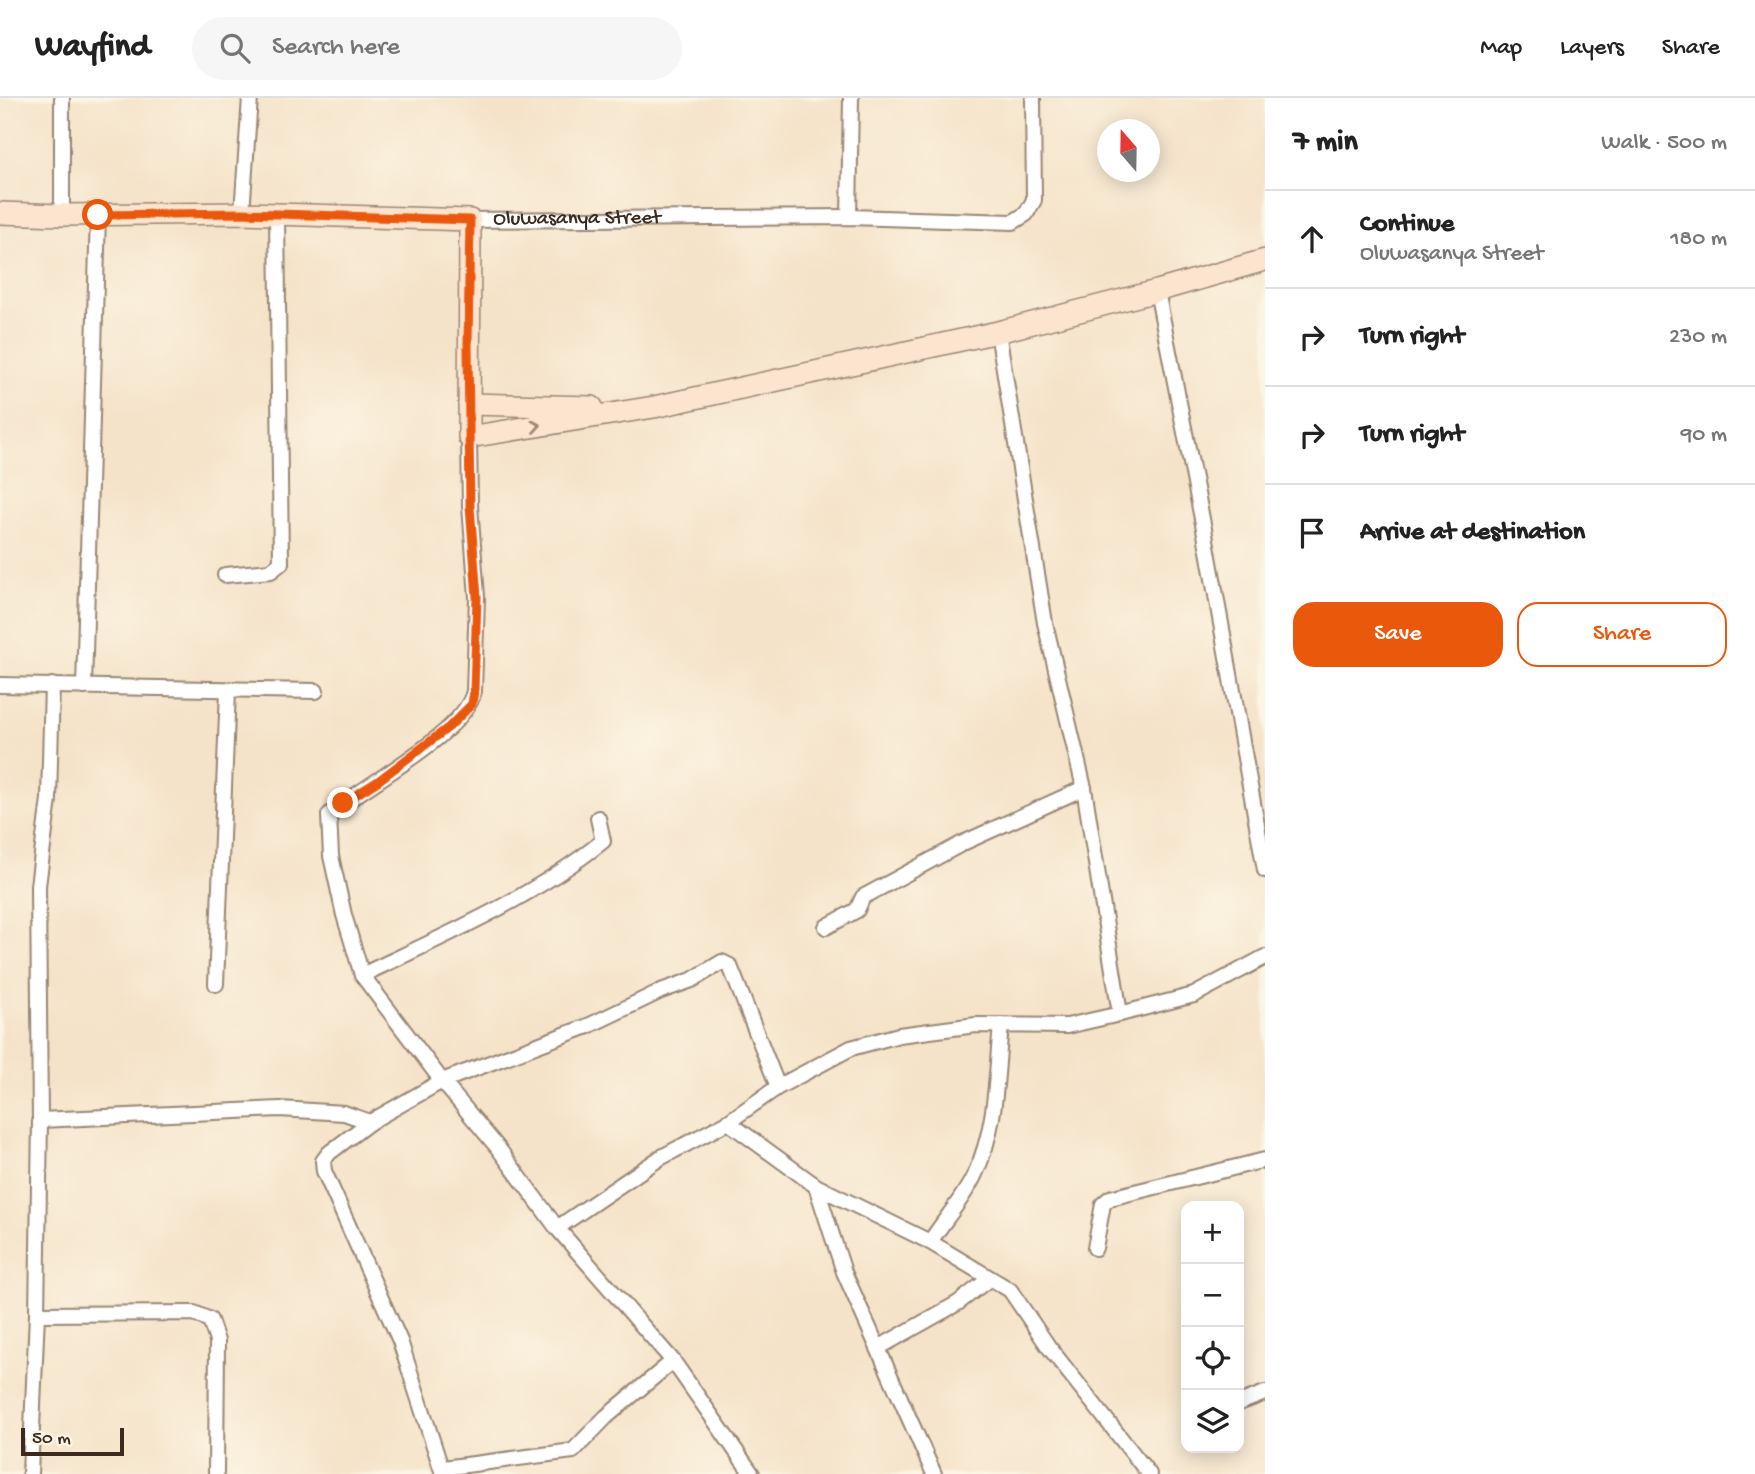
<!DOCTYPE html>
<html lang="en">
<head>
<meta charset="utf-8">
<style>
  body { margin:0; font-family:"Gochi Hand",sans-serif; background:#f6f6f6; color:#222 }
  .controls { position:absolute; right:21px; bottom:21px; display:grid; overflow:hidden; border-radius:14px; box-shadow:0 4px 18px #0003 }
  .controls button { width:63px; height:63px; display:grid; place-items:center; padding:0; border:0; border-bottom:2px solid #e0e0e0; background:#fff; color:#222; font:35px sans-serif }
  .compass { position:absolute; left:1097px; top:21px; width:63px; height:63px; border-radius:50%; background:#fff; box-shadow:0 4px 18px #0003; rotate:340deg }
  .scale { position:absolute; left:21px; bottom:18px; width:103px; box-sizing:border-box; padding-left:7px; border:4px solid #3b2a1e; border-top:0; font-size:19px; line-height:24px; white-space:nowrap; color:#3b2a1e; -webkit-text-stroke:5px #fcf5e5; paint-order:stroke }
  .stop { position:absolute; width:21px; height:21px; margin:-16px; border:5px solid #ea580c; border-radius:50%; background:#fff }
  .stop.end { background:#ea580c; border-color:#fff; box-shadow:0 2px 7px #0008 }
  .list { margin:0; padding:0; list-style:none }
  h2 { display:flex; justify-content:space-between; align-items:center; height:91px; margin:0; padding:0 28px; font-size:30px }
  h2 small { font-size:23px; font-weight:400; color:#767676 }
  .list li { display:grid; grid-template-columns:46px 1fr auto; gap:21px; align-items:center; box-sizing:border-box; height:98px; padding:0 28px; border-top:2px solid #e0e0e0 }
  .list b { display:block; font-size:26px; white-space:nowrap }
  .list p { margin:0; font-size:23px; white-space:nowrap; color:#767676 }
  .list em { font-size:23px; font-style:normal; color:#767676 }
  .actions { display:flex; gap:14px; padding:21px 28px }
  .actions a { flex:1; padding:16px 0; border:2px solid #ea580c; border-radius:21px; text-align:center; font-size:24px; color:#ea580c }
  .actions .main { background:#ea580c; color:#fff }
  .icon { flex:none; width:38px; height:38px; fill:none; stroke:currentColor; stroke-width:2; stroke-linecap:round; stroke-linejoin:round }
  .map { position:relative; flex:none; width:1265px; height:1376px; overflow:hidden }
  header { display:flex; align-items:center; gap:42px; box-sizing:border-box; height:98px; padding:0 35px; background:#fff; border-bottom:2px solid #e0e0e0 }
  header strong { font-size:33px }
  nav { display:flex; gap:38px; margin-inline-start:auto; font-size:24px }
  .search { width:490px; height:63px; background:#f6f6f6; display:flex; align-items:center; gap:18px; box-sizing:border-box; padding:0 24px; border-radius:38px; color:#767676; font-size:26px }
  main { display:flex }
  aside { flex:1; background:#fff }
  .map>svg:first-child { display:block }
</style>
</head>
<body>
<header>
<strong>Wayfind</strong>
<div class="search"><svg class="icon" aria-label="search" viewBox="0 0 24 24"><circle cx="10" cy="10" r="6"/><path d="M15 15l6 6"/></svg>Search here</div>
<nav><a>Map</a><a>Layers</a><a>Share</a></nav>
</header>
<main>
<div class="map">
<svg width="1265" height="1376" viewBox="0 0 1265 1376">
  <rect width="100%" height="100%" fill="#fcf5e5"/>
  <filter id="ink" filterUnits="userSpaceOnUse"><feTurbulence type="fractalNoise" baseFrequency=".0143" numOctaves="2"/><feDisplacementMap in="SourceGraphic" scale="14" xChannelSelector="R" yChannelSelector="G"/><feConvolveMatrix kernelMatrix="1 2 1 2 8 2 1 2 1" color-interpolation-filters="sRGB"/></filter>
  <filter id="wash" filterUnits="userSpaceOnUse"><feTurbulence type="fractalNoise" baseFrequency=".00686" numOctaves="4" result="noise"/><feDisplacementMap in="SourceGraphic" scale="28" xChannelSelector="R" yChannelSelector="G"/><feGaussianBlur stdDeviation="1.57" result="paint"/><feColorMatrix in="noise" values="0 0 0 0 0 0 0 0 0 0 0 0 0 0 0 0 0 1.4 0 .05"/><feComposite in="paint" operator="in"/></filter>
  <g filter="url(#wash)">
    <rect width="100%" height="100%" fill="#f5e3c9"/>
  </g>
  <g filter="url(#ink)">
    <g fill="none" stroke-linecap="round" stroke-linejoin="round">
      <g stroke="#988674" stroke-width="18">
        <g id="street">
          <polyline points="242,115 250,0"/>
          <polyline points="62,117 62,0"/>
          <polyline points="849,119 851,0"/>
          <path id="s1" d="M470 122 849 119 1013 124 1026 116 1034 102 1033 0"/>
          <polyline points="1157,193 1205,436 1265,772"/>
          <polyline points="998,234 1045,525 1084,690 1120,916"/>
          <path d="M469 339 470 408 477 499 474 593C465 636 362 688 329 717L331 758 344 817 362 877 442 983 498 1050 557 1130 673 1263 752 1376"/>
          <polyline points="225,477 271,473 281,465 277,118"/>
          <polyline points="0,587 316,593"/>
          <polyline points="84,589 98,117"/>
          <polyline points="826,829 857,812 863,799 963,745 1084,690"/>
          <path d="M362 877C444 838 532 800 603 743L598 720"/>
          <polyline points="216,886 228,592"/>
          <polyline points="40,1022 280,1011 344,1015 370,1024"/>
          <polyline points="728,1024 816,1088 930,1144 1010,1192 1048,1248 1149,1376"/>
          <polyline points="816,1088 844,1174 934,1376"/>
          <polyline points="557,1130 660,1060 728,1024 778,989 851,950 899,937 976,927 1067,928 1120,916 1194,897 1265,859"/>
          <path d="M930 1144C944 1122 964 1100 975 1076 997 1029 996 978 1001 927"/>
          <polyline points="1095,1150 1103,1106 1110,1100 1265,1062"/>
          <polyline points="37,1216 194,1215 210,1222 217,1243 216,1376"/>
          <polyline points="878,1250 958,1205 989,1181"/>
          <polyline points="1239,1305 1265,1295"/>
          <polyline points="443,1370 573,1353 606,1319 673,1263"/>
          <polyline points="30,1376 37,1216 40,1022 38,788 49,701 52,587"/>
          <polyline points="443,1376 400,1243 324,1073 323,1063 329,1055 370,1024 442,983 588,928 661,893 692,882 722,864 730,868 778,989"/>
        </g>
      </g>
      <g stroke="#988674" stroke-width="24">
        <g id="secondary">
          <polyline points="0,115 62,117 242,115 470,122 469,339 654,309 998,234 1157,193 1265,162"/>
          <polyline points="469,306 592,309"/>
        </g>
      </g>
      <use href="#street" stroke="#fff" stroke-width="14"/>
      <use href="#secondary" stroke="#fce5cf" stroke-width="21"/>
    </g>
    <defs><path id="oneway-chevron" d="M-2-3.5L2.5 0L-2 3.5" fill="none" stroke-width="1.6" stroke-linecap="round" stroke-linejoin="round" transform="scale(1.75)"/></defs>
    <use stroke="#9c8876" href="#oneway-chevron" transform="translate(536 328) rotate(-9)"/>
  </g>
  <g fill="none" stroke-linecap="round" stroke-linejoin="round" filter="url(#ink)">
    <polyline stroke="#ea580c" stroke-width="9" points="98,117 242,115 470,122 468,247 470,408 477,499 474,593 472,606 449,629 378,683 343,705"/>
  </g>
  <g text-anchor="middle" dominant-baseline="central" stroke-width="7" stroke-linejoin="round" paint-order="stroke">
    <g font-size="21" fill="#3b2a1e" stroke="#fcf5e5">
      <text stroke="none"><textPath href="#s1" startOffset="107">Oluwasanya Street</textPath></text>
    </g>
  </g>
</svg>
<div class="controls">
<button>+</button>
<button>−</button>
<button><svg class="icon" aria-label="locate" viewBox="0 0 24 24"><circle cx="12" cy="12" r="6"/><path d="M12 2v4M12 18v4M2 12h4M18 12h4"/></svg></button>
<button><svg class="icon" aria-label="layers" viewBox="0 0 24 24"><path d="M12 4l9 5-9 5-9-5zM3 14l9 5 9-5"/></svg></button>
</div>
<svg class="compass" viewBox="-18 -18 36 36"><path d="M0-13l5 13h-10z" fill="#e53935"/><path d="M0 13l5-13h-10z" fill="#767676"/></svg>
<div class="scale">50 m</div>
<div class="stop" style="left:98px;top:117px"></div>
<div class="stop end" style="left:343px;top:705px"></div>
</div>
<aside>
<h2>7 min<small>Walk · 500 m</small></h2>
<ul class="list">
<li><svg class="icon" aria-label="ahead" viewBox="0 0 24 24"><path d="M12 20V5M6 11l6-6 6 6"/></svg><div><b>Continue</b><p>Oluwasanya Street</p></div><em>180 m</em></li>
<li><svg class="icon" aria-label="right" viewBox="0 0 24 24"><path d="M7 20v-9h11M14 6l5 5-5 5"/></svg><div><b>Turn right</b></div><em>230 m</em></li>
<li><svg class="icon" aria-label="right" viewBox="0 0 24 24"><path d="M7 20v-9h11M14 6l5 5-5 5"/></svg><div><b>Turn right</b></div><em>90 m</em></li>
<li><svg class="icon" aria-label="arrive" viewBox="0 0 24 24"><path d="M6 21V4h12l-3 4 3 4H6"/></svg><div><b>Arrive at destination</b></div></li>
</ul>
<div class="actions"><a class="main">Save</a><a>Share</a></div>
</aside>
</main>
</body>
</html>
